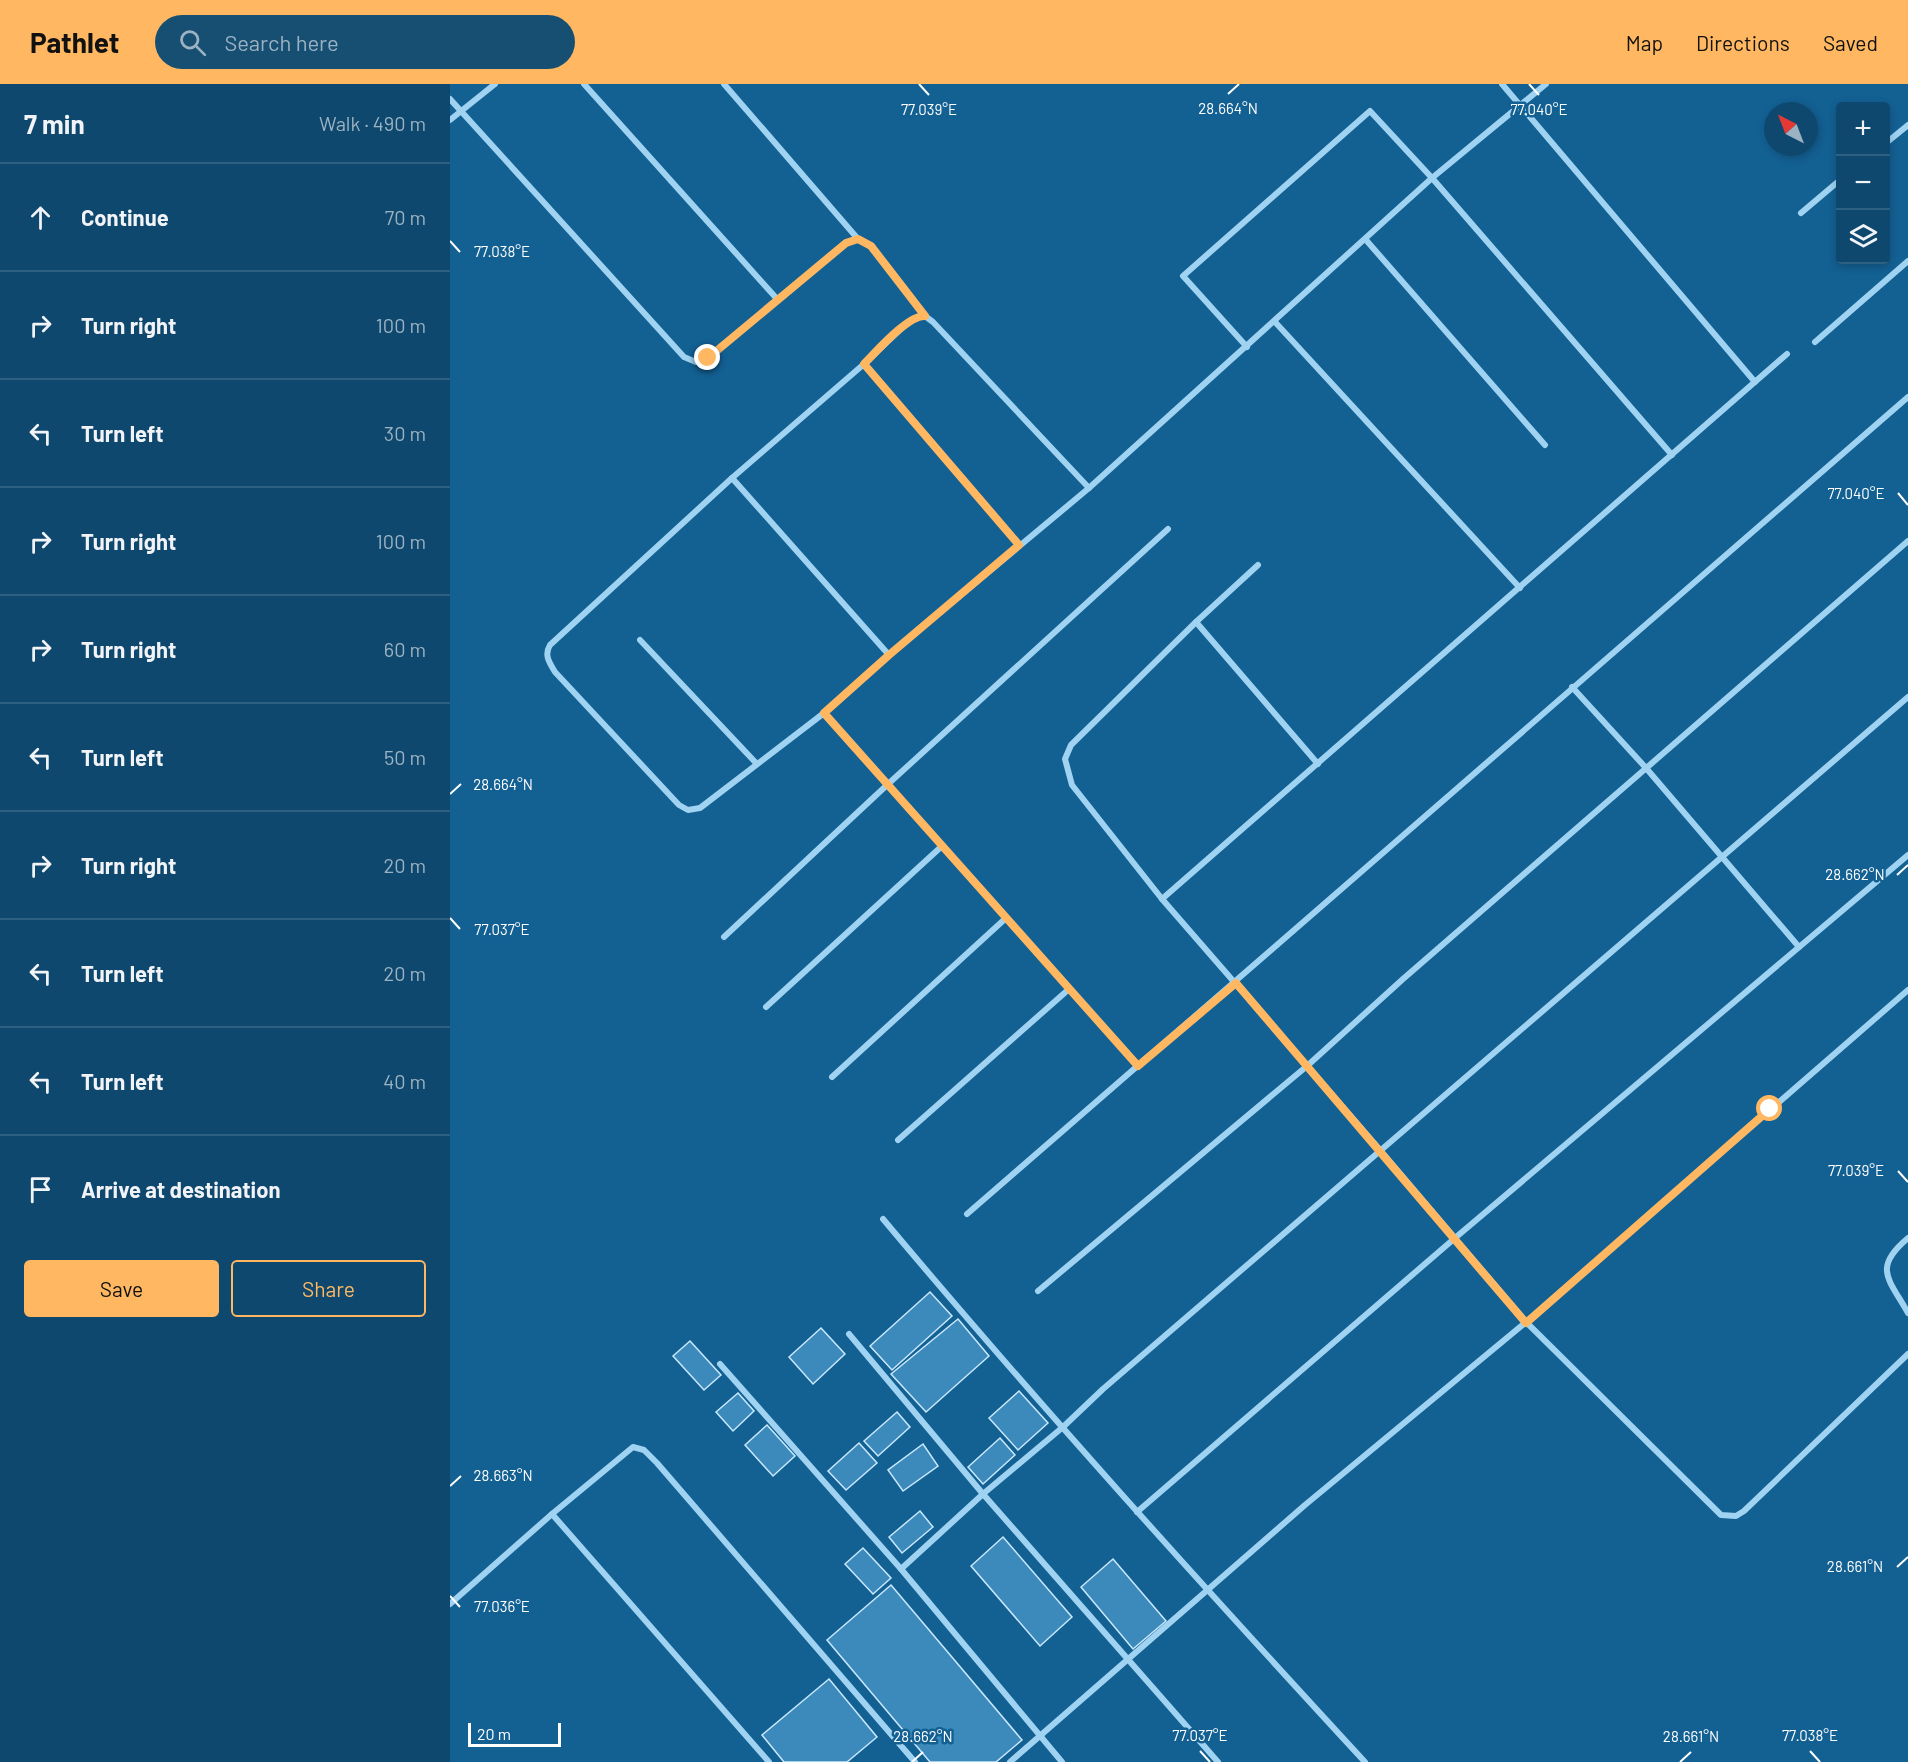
<!DOCTYPE html>
<html lang="en">
<head>
<meta charset="utf-8">
<style>
  body { margin:0; font-family:Barlow,sans-serif; background:#174f73; color:#f1f3f6 }
  .controls { position:absolute; right:18px; top:18px; display:grid; overflow:hidden; border-radius:6px; box-shadow:0 3px 9px #0003 }
  .controls button { width:54px; height:54px; display:grid; place-items:center; padding:0; border:0; border-bottom:2px solid #2e6081; background:#0e486e; color:#f1f3f6; font:30px sans-serif }
  .compass { position:absolute; left:1314px; top:18px; width:54px; height:54px; border-radius:50%; background:#0e486e; box-shadow:0 3px 9px #0003; rotate:318deg }
  .scale { position:absolute; left:18px; bottom:15px; width:93px; box-sizing:border-box; padding-left:6px; border:3px solid #fff; border-top:0; font-size:16px; line-height:21px; white-space:nowrap; color:#fff; -webkit-text-stroke:4px #136093; paint-order:stroke }
  .stop { position:absolute; width:18px; height:18px; margin:-14px; border:4px solid #ffb861; border-radius:50%; background:#fff }
  .stop.end { background:#ffb861; border-color:#fff; box-shadow:0 2px 6px #0008 }
  .list { margin:0; padding:0; list-style:none }
  h2 { display:flex; justify-content:space-between; align-items:center; height:78px; margin:0; padding:0 24px; font-size:26px }
  h2 small { font-size:20px; font-weight:400; color:#9bb2c2 }
  .list li { display:grid; grid-template-columns:39px 1fr auto; gap:18px; align-items:center; box-sizing:border-box; height:108px; padding:0 24px; border-top:2px solid #2e6081 }
  .list b { display:block; font-size:22px; white-space:nowrap }
  .list em { font-size:20px; font-style:normal; color:#9bb2c2 }
  .actions { display:flex; gap:12px; padding:18px 24px }
  .actions a { flex:1; padding:14px 0; border:2px solid #ffb861; border-radius:6px; text-align:center; font-size:21px; color:#ffb861 }
  .actions .main { background:#ffb861; color:#111 }
  .icon { flex:none; width:33px; height:33px; fill:none; stroke:currentColor; stroke-width:2; stroke-linecap:round; stroke-linejoin:round }
  .map { position:relative; flex:none; width:1458px; height:1678px; overflow:hidden }
  header { display:flex; align-items:center; gap:36px; box-sizing:border-box; height:84px; padding:0 30px; background:#ffb861; color:#111 }
  header strong { font-size:28px }
  nav { display:flex; gap:33px; margin-inline-start:auto; font-size:21px }
  .search { width:420px; height:54px; background:#174f73; display:flex; align-items:center; gap:15px; box-sizing:border-box; padding:0 21px; border-radius:33px; color:#9bb2c2; font-size:22px }
  main { display:flex }
  aside { flex:1; background:#0e486e }
  .map>svg:first-child { display:block }
</style>
</head>
<body>
<header>
<strong>Pathlet</strong>
<div class="search"><svg class="icon" aria-label="search" viewBox="0 0 24 24"><circle cx="10" cy="10" r="6"/><path d="M15 15l6 6"/></svg>Search here</div>
<nav><a>Map</a><a>Directions</a><a>Saved</a></nav>
</header>
<main>
<aside>
<h2>7 min<small>Walk · 490 m</small></h2>
<ul class="list">
<li><svg class="icon" aria-label="ahead" viewBox="0 0 24 24"><path d="M12 20V5M6 11l6-6 6 6"/></svg><div><b>Continue</b></div><em>70 m</em></li>
<li><svg class="icon" aria-label="right" viewBox="0 0 24 24"><path d="M7 20v-9h11M14 6l5 5-5 5"/></svg><div><b>Turn right</b></div><em>100 m</em></li>
<li><svg class="icon" aria-label="left" viewBox="0 0 24 24"><path d="M17 20v-9H6M10 6l-5 5 5 5"/></svg><div><b>Turn left</b></div><em>30 m</em></li>
<li><svg class="icon" aria-label="right" viewBox="0 0 24 24"><path d="M7 20v-9h11M14 6l5 5-5 5"/></svg><div><b>Turn right</b></div><em>100 m</em></li>
<li><svg class="icon" aria-label="right" viewBox="0 0 24 24"><path d="M7 20v-9h11M14 6l5 5-5 5"/></svg><div><b>Turn right</b></div><em>60 m</em></li>
<li><svg class="icon" aria-label="left" viewBox="0 0 24 24"><path d="M17 20v-9H6M10 6l-5 5 5 5"/></svg><div><b>Turn left</b></div><em>50 m</em></li>
<li><svg class="icon" aria-label="right" viewBox="0 0 24 24"><path d="M7 20v-9h11M14 6l5 5-5 5"/></svg><div><b>Turn right</b></div><em>20 m</em></li>
<li><svg class="icon" aria-label="left" viewBox="0 0 24 24"><path d="M17 20v-9H6M10 6l-5 5 5 5"/></svg><div><b>Turn left</b></div><em>20 m</em></li>
<li><svg class="icon" aria-label="left" viewBox="0 0 24 24"><path d="M17 20v-9H6M10 6l-5 5 5 5"/></svg><div><b>Turn left</b></div><em>40 m</em></li>
<li><svg class="icon" aria-label="arrive" viewBox="0 0 24 24"><path d="M6 21V4h12l-3 4 3 4H6"/></svg><div><b>Arrive at destination</b></div></li>
</ul>
<div class="actions"><a class="main">Save</a><a>Share</a></div>
</aside>
<div class="map">
<svg width="1458" height="1678" viewBox="0 0 1458 1678">
  <rect width="100%" height="100%" fill="#136093"/>
  <g fill="#3c89bb" stroke="#c8e8fd" stroke-width="1.5">
    <polygon points="480,1208 502,1232 442,1286 420,1262"/>
    <polygon points="508,1235 539,1272 476,1328 441,1290"/>
    <polygon points="371,1244 395,1270 363,1300 339,1273"/>
    <polygon points="240,1257 271,1291 254,1306 223,1272"/>
    <polygon points="569,1307 598,1339 568,1366 539,1334"/>
    <polygon points="288,1309 304,1327 283,1347 266,1328"/>
    <polygon points="447,1328 460,1343 428,1372 414,1357"/>
    <polygon points="317,1341 345,1372 323,1392 295,1361"/>
    <polygon points="550,1354 565,1371 533,1400 518,1383"/>
    <polygon points="409,1359 427,1379 396,1406 378,1387"/>
    <polygon points="473,1360 488,1382 453,1407 438,1386"/>
    <polygon points="470,1427 483,1443 452,1469 439,1453"/>
    <polygon points="553,1453 622,1533 590,1562 521,1482"/>
    <polygon points="413,1464 441,1494 423,1510 395,1480"/>
    <polygon points="663,1475 716,1537 683,1565 631,1503"/>
    <polygon points="441,1501 572,1656 546,1678 480,1678 377,1556"/>
    <polygon points="379,1595 427,1653 397,1678 334,1678 312,1651"/>
  </g>
  <g fill="none" stroke-linecap="round" stroke-linejoin="round">
    <g stroke="#a0d3f2" stroke-width="6">
      <polyline points="134,0 328,216"/>
      <polyline points="274,0 408,155"/>
      <polyline points="1052,0 1305,298"/>
      <polyline points="0,15 234,273 246,278 258,274 396,159 408,155 421,162 475,232"/>
      <polyline points="0,36 45,0"/>
      <polyline points="1436,59 1458,41"/>
      <polyline points="1351,129 1390,96"/>
      <polyline points="916,156 1095,361"/>
      <polyline points="825,238 1070,504"/>
      <polyline points="1365,258 1458,177"/>
      <polyline points="797,263 733,192 920,27 982,94 1222,371"/>
      <polyline points="414,280 569,461"/>
      <path d="M282 394 100 561C94 571 99 578 105 588L229 721 238 726 250 724 374 629"/>
      <polyline points="808,481 746,538 621,661 615,675 622,701 712,815 930,1066 1076,1238 1271,1431 1286,1432 1294,1427 1458,1270"/>
      <polyline points="746,538 868,680"/>
      <polyline points="190,556 307,680"/>
      <polyline points="439,571 282,394 414,280 458,238 470,232 475,232 483,238 639,404"/>
      <polyline points="1122,603 1196,684 1349,863"/>
      <polyline points="712,815 1337,270"/>
      <polyline points="274,853 437,701 718,445"/>
      <polyline points="316,923 492,762"/>
      <polyline points="688,982 374,629 439,571 639,404 982,94 1096,0"/>
      <polyline points="382,993 556,834"/>
      <polyline points="448,1056 619,905"/>
      <path d="M517 1130C832 859 1143 584 1458 313"/>
      <path d="M433 1135C589 1321 751 1500 915 1678"/>
      <path d="M1458 1154C1422 1184 1439 1195 1458 1229"/>
      <polyline points="588,1207 857,982 953,895 1458,457"/>
      <polyline points="399,1250 533,1410 768,1678"/>
      <polyline points="270,1280 451,1485 612,1678"/>
      <polyline points="687,1428 1005,1154 1458,771"/>
      <polyline points="451,1485 533,1410 613,1343 653,1305 1458,613"/>
      <polyline points="0,1520 102,1430"/>
      <polyline points="319,1678 102,1430 183,1363 194,1366 207,1379 465,1678"/>
      <polyline points="560,1678 855,1421 1076,1238 1458,906"/>
    </g>
  </g>
  <g fill="none" stroke-linecap="round" stroke-linejoin="round">
    <path stroke="#ffb861" stroke-width="8" d="M258 274 396 159 408 155 421 162 475 232C458 231 426 268 414 280L569 461 439 571 374 629 688 982 786 899 1076 1239 1320 1025"/>
  </g>
  <path fill="none" stroke="#fff" stroke-width="2" d="M469 0 479 11M1079 0 1089 11M778 10 789 0M0 157 10 168M1448 409 1458 421M0 710 11 700M1447 791 1458 781M0 834 10 845M1448 1087 1458 1098M0 1402 11 1392M1447 1483 1458 1473M0 1512 10 1523M750 1667 760 1678M1360 1667 1370 1678M462 1678 473 1668M1230 1678 1241 1668"/>
  <g font-size="15" text-anchor="middle" fill="#fff" stroke="#136093" stroke-width="5" stroke-linejoin="round" paint-order="stroke">
    <text x="778" y="30">28.664°N</text>
    <text x="479" y="31">77.039°E</text>
    <text x="1089" y="31">77.040°E</text>
    <text x="52" y="173">77.038°E</text>
    <text x="1406" y="415">77.040°E</text>
    <text x="53" y="706">28.664°N</text>
    <text x="1405" y="796">28.662°N</text>
    <text x="52" y="851">77.037°E</text>
    <text x="1406" y="1092">77.039°E</text>
    <text x="53" y="1397">28.663°N</text>
    <text x="1405" y="1488">28.661°N</text>
    <text x="52" y="1528">77.036°E</text>
    <text x="750" y="1657">77.037°E</text>
    <text x="1360" y="1657">77.038°E</text>
    <text x="473" y="1658">28.662°N</text>
    <text x="1241" y="1658">28.661°N</text>
  </g>
</svg>
<div class="controls">
<button>+</button>
<button>−</button>
<button><svg class="icon" aria-label="layers" viewBox="0 0 24 24"><path d="M12 4l9 5-9 5-9-5zM3 14l9 5 9-5"/></svg></button>
</div>
<svg class="compass" viewBox="-18 -18 36 36"><path d="M0-13l5 13h-10z" fill="#e53935"/><path d="M0 13l5-13h-10z" fill="#9bb2c2"/></svg>
<div class="scale">20 m</div>
<div class="stop" style="left:1320px;top:1025px"></div>
<div class="stop end" style="left:258px;top:274px"></div>
</div>
</main>
</body>
</html>
